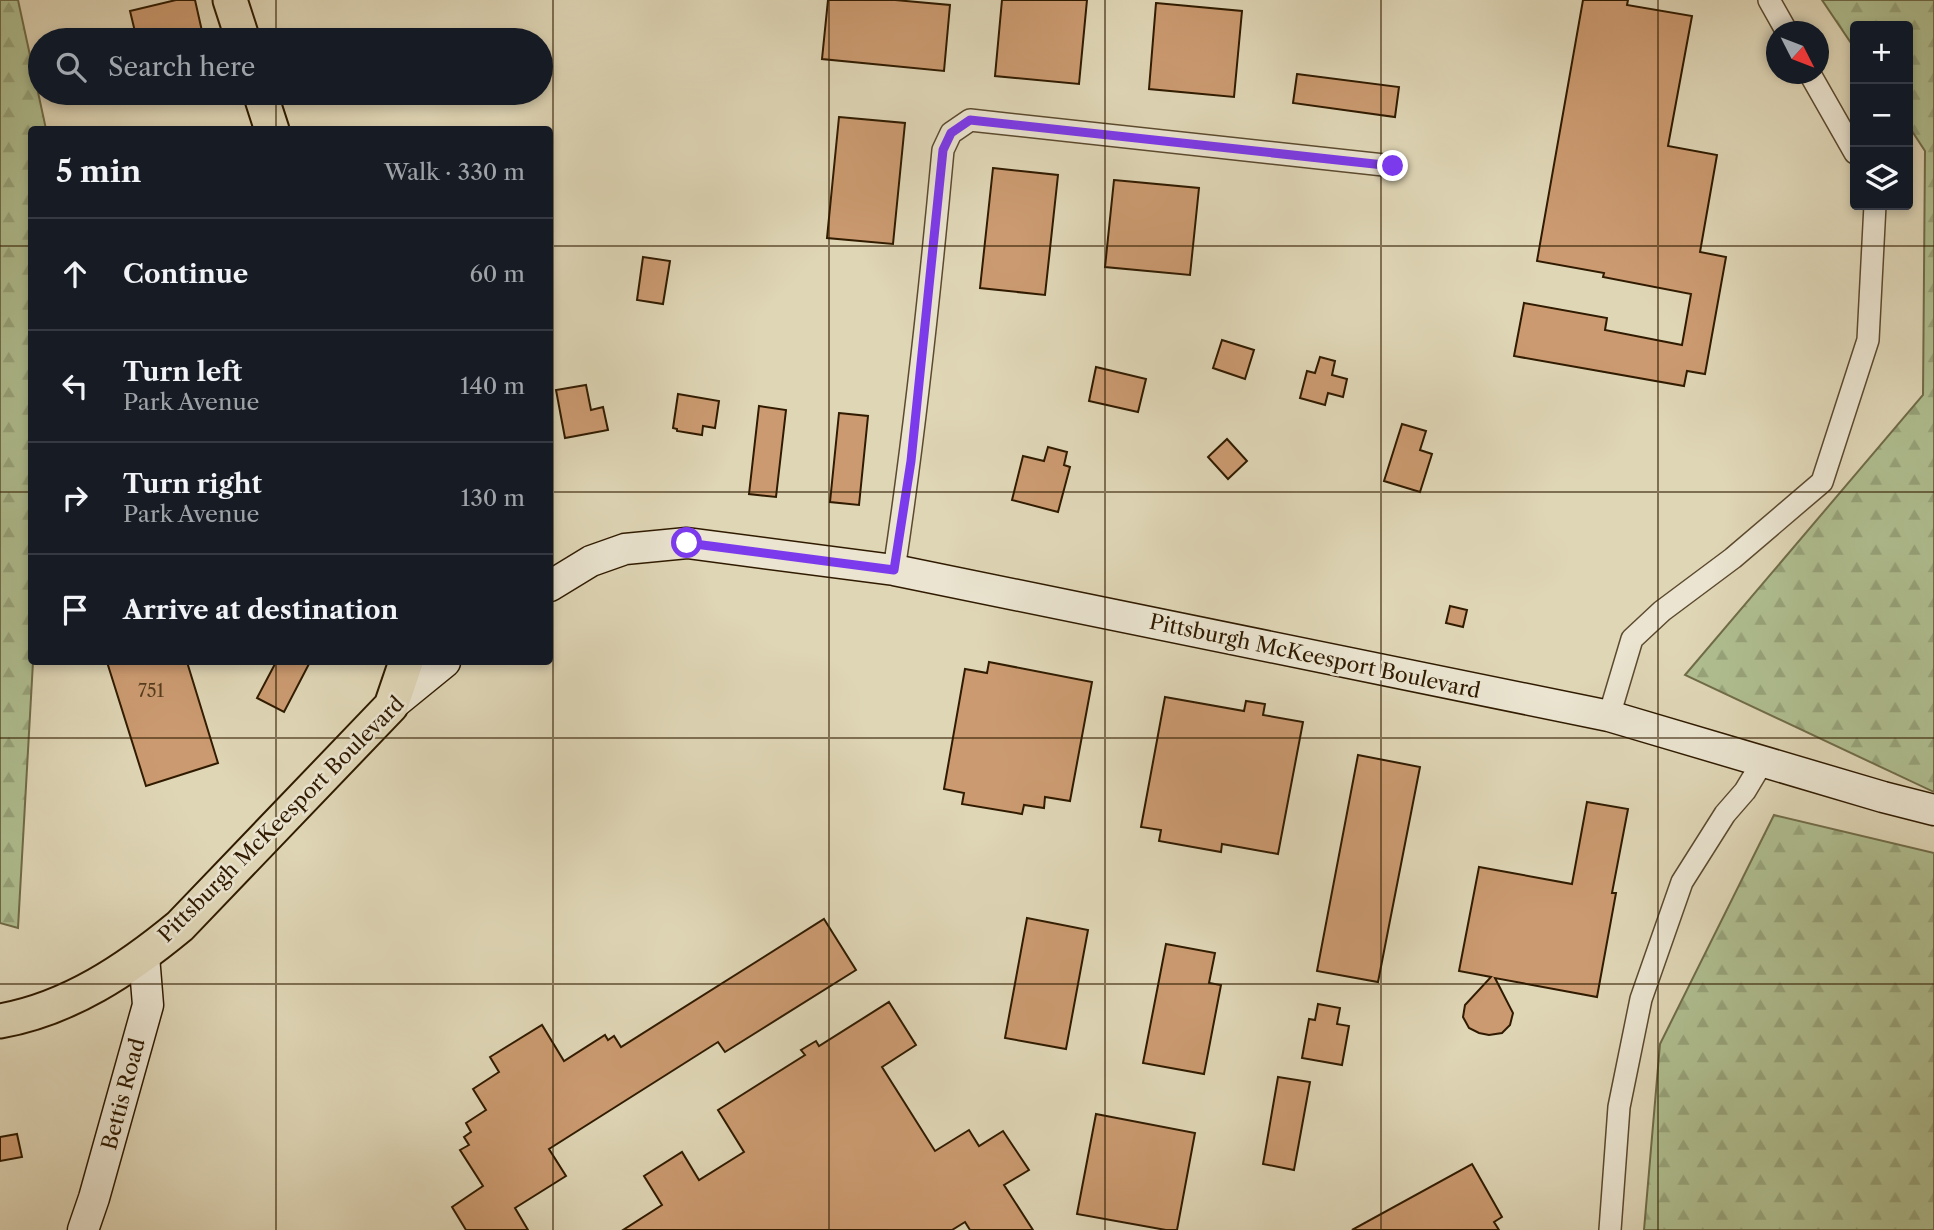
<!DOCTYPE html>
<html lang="en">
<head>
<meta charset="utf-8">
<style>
  body { margin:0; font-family:"Libre Caslon Text",serif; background:#242831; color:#f1f3f6 }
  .controls { position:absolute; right:21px; top:21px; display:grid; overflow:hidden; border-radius:7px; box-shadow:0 4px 10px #0003 }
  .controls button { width:63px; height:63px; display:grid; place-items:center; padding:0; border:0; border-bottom:2px solid #363941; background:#171b24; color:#f1f3f6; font:35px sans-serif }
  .compass { position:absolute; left:1766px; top:21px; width:63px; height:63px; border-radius:50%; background:#171b24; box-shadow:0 4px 10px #0003; rotate:132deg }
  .stop { position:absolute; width:21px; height:21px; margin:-16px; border:5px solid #7c3aed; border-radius:50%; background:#fff }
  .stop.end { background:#7c3aed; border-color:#fff; box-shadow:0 2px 7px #0008 }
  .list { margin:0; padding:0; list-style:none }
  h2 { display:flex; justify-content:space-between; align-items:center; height:91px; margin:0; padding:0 28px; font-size:30px }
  h2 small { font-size:23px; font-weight:400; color:#9ea1a6 }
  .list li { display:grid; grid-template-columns:46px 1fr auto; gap:21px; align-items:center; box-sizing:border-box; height:112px; padding:0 28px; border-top:2px solid #363941 }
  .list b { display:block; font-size:26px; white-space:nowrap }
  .list p { margin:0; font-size:23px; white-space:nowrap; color:#9ea1a6 }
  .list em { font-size:23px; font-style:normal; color:#9ea1a6 }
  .icon { flex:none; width:38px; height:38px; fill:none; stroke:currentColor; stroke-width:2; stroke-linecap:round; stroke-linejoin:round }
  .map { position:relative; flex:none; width:1934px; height:1230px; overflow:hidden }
  .search { position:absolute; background:#171b24; box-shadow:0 4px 10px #0003; left:28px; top:28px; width:525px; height:77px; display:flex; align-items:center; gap:18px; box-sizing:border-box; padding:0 24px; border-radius:38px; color:#9ea1a6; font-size:26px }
  .panel { position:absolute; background:#171b24; box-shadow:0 4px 10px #0003; left:28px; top:126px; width:525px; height:539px; border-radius:7px }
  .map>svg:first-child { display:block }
</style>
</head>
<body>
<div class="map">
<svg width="1934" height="1230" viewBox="0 0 1934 1230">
  <defs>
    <pattern id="forest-firs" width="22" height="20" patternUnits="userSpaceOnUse" patternTransform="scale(1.75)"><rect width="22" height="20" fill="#afbe90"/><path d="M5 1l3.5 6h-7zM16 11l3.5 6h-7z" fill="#97a37a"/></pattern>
  </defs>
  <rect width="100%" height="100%" fill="#dfd6b6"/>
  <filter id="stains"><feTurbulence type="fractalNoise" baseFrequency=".00286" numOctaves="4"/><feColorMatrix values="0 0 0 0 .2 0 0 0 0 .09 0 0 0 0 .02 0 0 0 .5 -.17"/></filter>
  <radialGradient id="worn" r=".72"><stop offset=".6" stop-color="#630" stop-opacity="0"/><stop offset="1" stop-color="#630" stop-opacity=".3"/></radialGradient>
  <g fill="url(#forest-firs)" stroke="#706c48" stroke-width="2">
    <polygon points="0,0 18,0 46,129 32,130 33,662 18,928 0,923"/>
    <polygon points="1822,0 1934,0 1934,792 1685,675 1923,395 1925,151 1908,125 1908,26 1855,26 1855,49"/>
    <polygon points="1774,815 1934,853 1934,1230 1644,1230 1660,1044"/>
  </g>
  <g fill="#cb9a70" stroke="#301b00" stroke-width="2">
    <polygon points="176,0 195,0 204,40 137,40 130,11"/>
    <polygon points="828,0 895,0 950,5 944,71 822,59"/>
    <polygon points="1002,0 1087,0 1079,84 995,76"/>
    <polygon points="1583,0 1628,0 1627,5 1692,16 1668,146 1717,155 1700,252 1726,257 1705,374 1687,371 1684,386 1514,356 1524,303 1607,318 1605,330 1682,345 1691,294 1603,277 1604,273 1537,261"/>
    <polygon points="1156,3 1242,11 1234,97 1149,89"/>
    <polygon points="1297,74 1399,87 1395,117 1293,103"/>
    <polygon points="839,117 905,123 893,244 827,238"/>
    <polygon points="993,168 1058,175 1045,295 980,288"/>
    <polygon points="1114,180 1199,188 1190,275 1105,267"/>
    <polygon points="643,257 670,261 663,304 637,300"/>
    <polygon points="1222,340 1254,350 1245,379 1213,368"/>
    <polygon points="1320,357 1335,361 1332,375 1347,379 1343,397 1328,393 1325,405 1300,398 1307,371 1315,373"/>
    <polygon points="1096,367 1146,379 1138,412 1089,401"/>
    <polygon points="586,385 591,410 603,407 608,430 565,438 556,390"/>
    <polygon points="678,394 719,401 715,428 703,426 702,435 677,431 677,429 673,428"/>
    <polygon points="759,406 786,410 776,497 749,494"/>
    <polygon points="839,413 868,416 859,505 830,502"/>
    <polygon points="1402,424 1426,431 1420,450 1432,454 1420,492 1384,481"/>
    <polygon points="1227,439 1247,461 1228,479 1208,457"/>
    <polygon points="1048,447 1067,452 1064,465 1070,467 1058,512 1012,500 1023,456 1044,461"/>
    <polygon points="1450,606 1467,610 1463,627 1446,623"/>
    <polygon points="107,662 187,662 218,763 146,786"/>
    <polygon points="276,662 310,662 284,712 257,698"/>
    <polygon points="989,662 1092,682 1070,801 1045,797 1044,808 1024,805 1022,814 962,804 964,793 944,789 965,669 987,673"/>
    <polygon points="1165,697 1244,711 1246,701 1265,704 1263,715 1303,722 1278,854 1222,844 1221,852 1159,841 1161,830 1141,827"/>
    <polygon points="1358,755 1420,767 1378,982 1317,971"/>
    <polygon points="1587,802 1628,809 1612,893 1616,893 1597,997 1495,978 1513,1013 1510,1025 1502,1033 1489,1035 1479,1033 1469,1028 1463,1017 1465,1005 1491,977 1459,971 1479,867 1572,884"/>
    <polygon points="1027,918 1088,930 1066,1049 1005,1038"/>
    <polygon points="824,919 856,970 725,1052 718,1042 549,1149 566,1176 515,1208 528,1230 466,1230 452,1207 483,1186 460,1150 469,1145 464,1137 471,1132 466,1123 486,1110 473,1089 499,1072 490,1057 542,1025 564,1061 605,1035 608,1040 614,1036 621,1047"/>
    <polygon points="1166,944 1215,953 1209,983 1221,985 1204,1074 1143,1063"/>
    <polygon points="889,1002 916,1045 882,1067 935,1151 969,1130 979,1146 1003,1131 1029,1170 1004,1185 1033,1230 970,1230 965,1222 952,1230 623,1230 662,1205 644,1176 682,1152 699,1180 744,1152 718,1110 805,1055 801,1050 816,1041 819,1046"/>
    <polygon points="1318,1004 1340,1008 1337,1024 1349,1026 1342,1065 1302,1058 1309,1019 1315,1020"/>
    <polygon points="1278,1077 1310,1082 1294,1170 1263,1164"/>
    <polygon points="1096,1114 1195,1133 1177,1230 1166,1230 1077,1214"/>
    <polygon points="17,1134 22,1157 0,1161 0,1137"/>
    <polygon points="1472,1164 1502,1217 1494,1222 1499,1230 1352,1230"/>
  </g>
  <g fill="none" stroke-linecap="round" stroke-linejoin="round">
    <g stroke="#5c4a2e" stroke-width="24">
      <g id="street">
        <polyline points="1769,0 1787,32"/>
        <polyline points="1810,74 1855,153"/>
        <path d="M894 570C915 431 930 291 943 150L951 133 970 120 1393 166"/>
        <polyline points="1609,716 1632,639 1662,611 1733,558 1822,482 1868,340 1875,205"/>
        <polyline points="1610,1230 1619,1107 1641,999 1682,882 1725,814 1745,791 1763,761"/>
      </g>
    </g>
    <g stroke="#301b00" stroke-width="33">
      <g id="secondary">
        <polyline points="550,586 591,561 625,549 687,543 894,570 1609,716 1883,797 1934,810"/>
        <polyline points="391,706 445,662"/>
        <polyline points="83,1230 94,1198 148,1005 144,956"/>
      </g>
    </g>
    <g stroke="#301b00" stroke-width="37">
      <g id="primary">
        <polyline points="230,0 243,40"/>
        <polyline points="260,93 272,130"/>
        <path d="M0 1021C69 1009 128 969 180 926L391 706 406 662"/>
      </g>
    </g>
    <use href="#street" stroke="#eae4d0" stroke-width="21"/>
    <use href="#secondary" stroke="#eae4d0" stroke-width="30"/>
    <use href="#primary" stroke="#dfd6b6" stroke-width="33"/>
  </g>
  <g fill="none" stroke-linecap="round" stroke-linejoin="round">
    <polyline stroke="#7c3aed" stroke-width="9" points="687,543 894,570 911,461 943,150 951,133 970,120 1393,166"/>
  </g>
  <path fill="none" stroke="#301b00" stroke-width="2" stroke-opacity="0.55" d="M276 0V40M553 0V1230M829 0V1230M1105 0V1230M1381 0V1230M1658 0V1230M276 93V130M0 246H32M550 246H1934M0 492H32M550 492H1934M276 662V1230M0 738H1934M0 984H1934"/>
  <g text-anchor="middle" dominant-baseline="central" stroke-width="5" stroke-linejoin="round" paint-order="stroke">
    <g font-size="18" fill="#573b1c">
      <text x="151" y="691">751</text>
    </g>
    <g font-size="21" fill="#301b00" stroke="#eae4d0">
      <text transform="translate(1315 656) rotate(12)">Pittsburgh McKeesport Boulevard</text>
      <text transform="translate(281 819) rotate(-45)">Pittsburgh McKeesport Boulevard</text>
      <text transform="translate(123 1094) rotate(-75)">Bettis Road</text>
    </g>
  </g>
  <rect width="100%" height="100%" filter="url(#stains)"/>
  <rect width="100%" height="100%" fill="url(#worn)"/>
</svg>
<div class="controls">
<button>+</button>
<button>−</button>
<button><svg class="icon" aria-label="layers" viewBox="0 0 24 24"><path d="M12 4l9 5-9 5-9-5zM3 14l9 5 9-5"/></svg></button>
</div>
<svg class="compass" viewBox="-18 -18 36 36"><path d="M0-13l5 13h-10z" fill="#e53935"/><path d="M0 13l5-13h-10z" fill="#9ea1a6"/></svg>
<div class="stop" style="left:687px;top:543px"></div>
<div class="stop end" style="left:1393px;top:166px"></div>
<div class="search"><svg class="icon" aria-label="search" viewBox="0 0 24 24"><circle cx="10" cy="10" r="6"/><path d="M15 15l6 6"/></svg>Search here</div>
<section class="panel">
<h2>5 min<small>Walk · 330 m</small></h2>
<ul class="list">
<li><svg class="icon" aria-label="ahead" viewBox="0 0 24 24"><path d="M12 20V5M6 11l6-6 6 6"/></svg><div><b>Continue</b></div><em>60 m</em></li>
<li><svg class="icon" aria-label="left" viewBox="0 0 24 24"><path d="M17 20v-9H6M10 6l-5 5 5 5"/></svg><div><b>Turn left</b><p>Park Avenue</p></div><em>140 m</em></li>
<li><svg class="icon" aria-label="right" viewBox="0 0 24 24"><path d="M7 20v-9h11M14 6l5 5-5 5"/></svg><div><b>Turn right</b><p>Park Avenue</p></div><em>130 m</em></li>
<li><svg class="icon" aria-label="arrive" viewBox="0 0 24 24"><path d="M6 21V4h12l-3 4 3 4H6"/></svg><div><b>Arrive at destination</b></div></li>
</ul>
</section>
</div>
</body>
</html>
